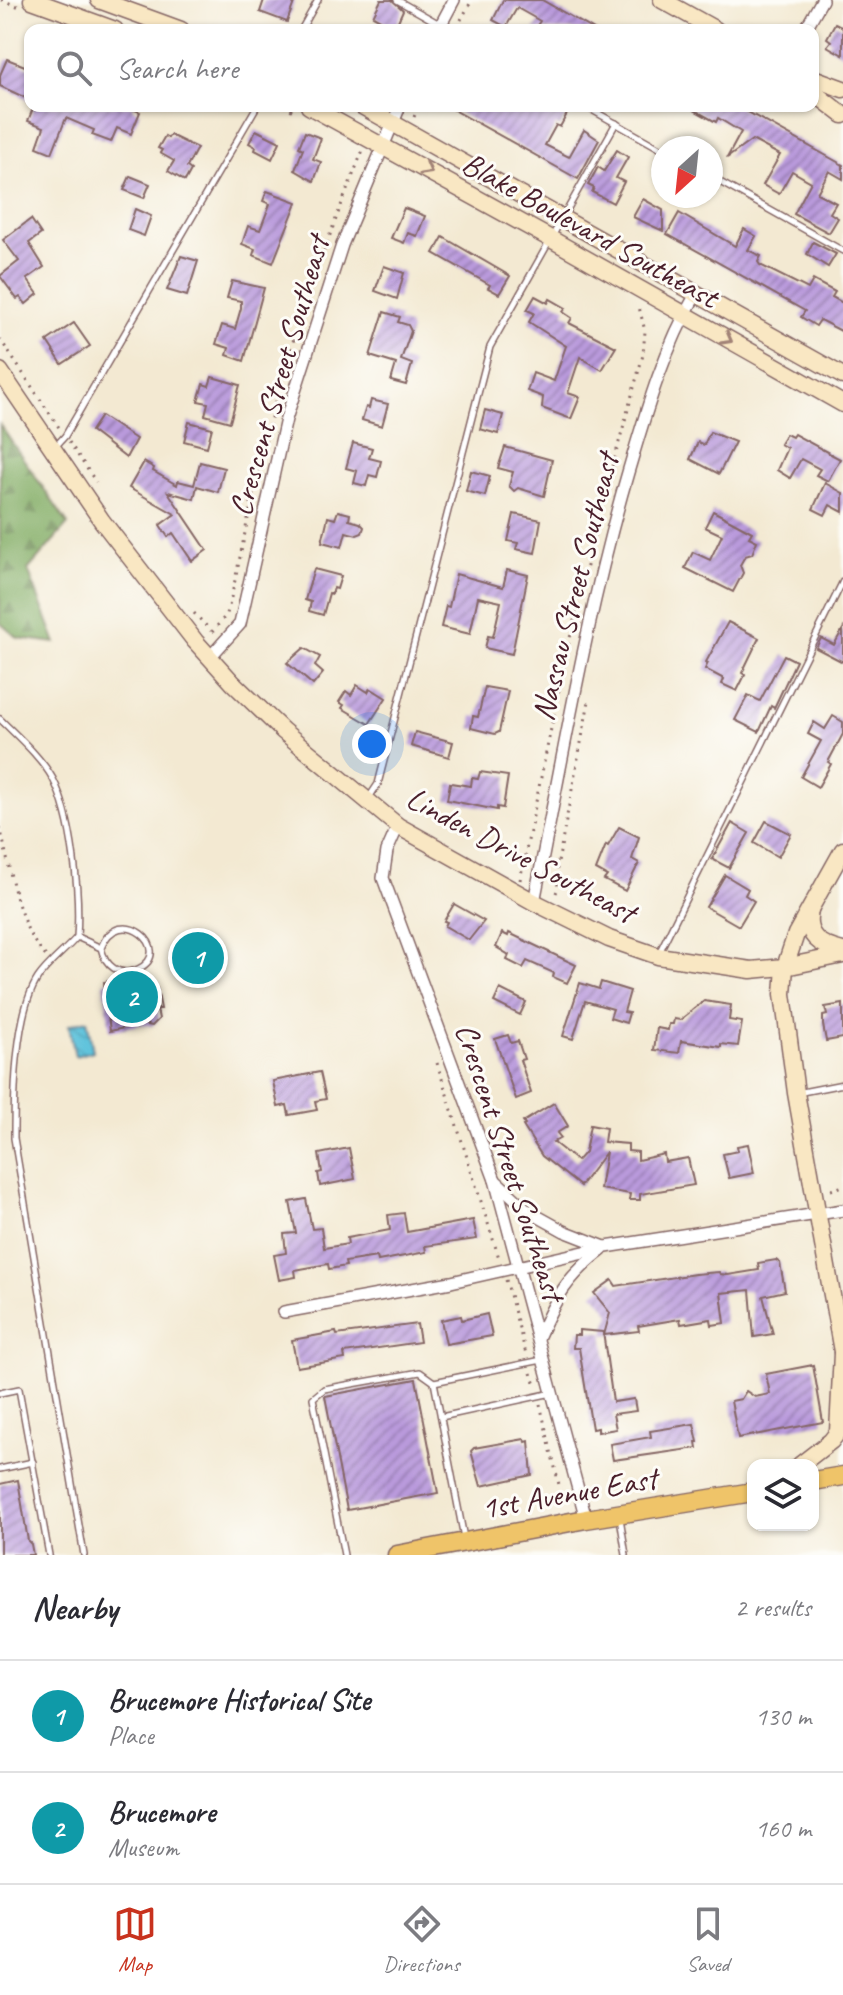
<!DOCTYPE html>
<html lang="en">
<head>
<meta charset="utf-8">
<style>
  body { margin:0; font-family:Caveat,sans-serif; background:#f7f7f7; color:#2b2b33 }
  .controls { position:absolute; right:24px; bottom:24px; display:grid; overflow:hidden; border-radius:16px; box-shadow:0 2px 6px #0004 }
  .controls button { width:72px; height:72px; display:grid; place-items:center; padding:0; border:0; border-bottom:2px solid #e1e1e2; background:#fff; color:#2b2b33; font:40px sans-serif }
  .compass { position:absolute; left:651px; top:136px; width:72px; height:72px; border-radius:50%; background:#fff; box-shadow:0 2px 6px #0004; rotate:207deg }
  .you { position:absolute; left:372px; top:744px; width:28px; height:28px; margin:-20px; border:6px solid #fff; border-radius:50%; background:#1a73e8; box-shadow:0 0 0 12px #1a73e833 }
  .badge { display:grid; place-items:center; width:52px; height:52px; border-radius:50%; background:#c8321e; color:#fff; font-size:26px; font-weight:700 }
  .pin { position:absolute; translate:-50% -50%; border:4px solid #fff; box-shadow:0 2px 8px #0006 }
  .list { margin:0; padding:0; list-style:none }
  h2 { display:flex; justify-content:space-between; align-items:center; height:104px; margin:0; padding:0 32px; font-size:34px }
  h2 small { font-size:26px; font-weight:400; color:#7c7c81 }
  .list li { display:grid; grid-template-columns:52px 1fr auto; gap:24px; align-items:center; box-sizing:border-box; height:112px; padding:0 32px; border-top:2px solid #e1e1e2 }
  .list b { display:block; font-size:30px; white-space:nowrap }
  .list p { margin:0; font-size:26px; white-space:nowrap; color:#7c7c81 }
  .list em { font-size:26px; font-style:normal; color:#7c7c81 }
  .icon { flex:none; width:44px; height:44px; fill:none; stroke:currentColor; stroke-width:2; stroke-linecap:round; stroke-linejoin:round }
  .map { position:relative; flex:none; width:843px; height:1555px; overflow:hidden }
  .search { position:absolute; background:#fff; box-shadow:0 2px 6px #0004; left:24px; right:24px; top:24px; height:88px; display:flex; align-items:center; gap:20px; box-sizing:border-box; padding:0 28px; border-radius:16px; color:#7c7c81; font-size:30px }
  .sheet { height:328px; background:#fff }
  nav { display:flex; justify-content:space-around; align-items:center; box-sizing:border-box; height:112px; border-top:2px solid #e1e1e2; background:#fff; font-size:22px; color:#7c7c81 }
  nav a { display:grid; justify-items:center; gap:4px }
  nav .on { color:#c8321e }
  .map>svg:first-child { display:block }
</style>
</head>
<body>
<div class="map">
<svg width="843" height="1555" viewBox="0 0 843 1555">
  <defs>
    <pattern id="forest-firs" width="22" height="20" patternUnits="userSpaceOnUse" patternTransform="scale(2)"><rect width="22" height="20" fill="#81ac64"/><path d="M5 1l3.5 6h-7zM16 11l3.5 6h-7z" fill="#6c8b53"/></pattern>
    <pattern id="water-waves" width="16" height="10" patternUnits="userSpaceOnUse" patternTransform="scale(2)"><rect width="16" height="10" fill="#5fc3dc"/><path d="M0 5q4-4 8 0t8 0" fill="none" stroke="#54a7bd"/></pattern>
    <pattern id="building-hatch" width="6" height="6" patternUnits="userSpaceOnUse" patternTransform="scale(2)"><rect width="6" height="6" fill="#b99adc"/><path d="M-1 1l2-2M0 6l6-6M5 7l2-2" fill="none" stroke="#987db3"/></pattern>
  </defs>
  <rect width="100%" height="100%" fill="#fdfcf7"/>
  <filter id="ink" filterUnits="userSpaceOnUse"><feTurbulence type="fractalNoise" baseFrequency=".0125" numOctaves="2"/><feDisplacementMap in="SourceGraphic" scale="16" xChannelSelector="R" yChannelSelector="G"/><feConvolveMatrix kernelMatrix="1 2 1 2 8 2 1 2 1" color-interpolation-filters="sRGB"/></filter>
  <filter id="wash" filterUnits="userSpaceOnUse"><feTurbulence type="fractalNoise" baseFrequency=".006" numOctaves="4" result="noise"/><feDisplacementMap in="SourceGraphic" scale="32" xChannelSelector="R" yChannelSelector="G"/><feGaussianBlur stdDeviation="1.8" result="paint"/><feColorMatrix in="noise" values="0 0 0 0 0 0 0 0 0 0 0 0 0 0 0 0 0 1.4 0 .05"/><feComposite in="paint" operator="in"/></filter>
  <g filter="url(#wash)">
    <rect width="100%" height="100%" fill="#f3e9d2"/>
    <polygon fill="url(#forest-firs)" stroke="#666648" stroke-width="2" points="0,425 68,524 28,570 56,643 18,638 0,623"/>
    <polygon fill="url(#water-waves)" stroke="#547184" stroke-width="2" points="87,1020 93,1051 75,1056 69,1025"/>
    <g id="blocks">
      <g fill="url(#building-hatch)">
        <polygon points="264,0 295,0 287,22 260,12"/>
        <polygon points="381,0 392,0 403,10 395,28 373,16"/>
        <polygon points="503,0 542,0 594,30 534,30 540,21 517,8 506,27 493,20"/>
        <polygon points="835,23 843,27 843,55 827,46 831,41 827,38"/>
        <polygon points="7,59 30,68 30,100 0,86 0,75"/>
        <polygon points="34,106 133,106 132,109 140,112 131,134 117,128 111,142 92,135 94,130 66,118 52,153 37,147 44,127 28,121"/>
        <polygon points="447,106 553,106 567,114 560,127 556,125 545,145 569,157 584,130 599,140 578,179"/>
        <polygon points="687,106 737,106 843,165 843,179 829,171 817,193 836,203 830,213 838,218 829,233 794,214 811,182 792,171 779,194 763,185 780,155 752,140 727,158 741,132 718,118 716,122"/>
        <polygon points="256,130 280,142 272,159 255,150 256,147 249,143"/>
        <polygon points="305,132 321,138 313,159 321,162 314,181 295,170 303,149 299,147"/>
        <polygon points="170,135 197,148 187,167 191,170 185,181 168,171 174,161 160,153 162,150 158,148 165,136 168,138"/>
        <polygon points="617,150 628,157 616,178 624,182 613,203 592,192 594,188 588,185 598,167 604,171"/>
        <polygon points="130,176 150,184 144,198 124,190"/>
        <polygon points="267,191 297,202 273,263 253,255 255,249 242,244 248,226 260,230 270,204 263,201"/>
        <polygon points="643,199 663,210 663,231 633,217"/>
        <polygon points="404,208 425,216 417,236 408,233 404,243 391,238"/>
        <polygon points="135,209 151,216 144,236 128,230"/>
        <polygon points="679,213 735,246 744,229 756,236 748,250 761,256 758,262 760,265 808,289 813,280 835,292 832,297 843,303 843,332 820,320 816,326 801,317 805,311 667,234"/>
        <polygon points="31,219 41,234 29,243 44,267 27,279 38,294 26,304 20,297 17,299 0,276 19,261 3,240"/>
        <polygon points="443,237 510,276 499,294 488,288 490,285 434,253"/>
        <polygon points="813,242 836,254 828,267 807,254"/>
        <polygon points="181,256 198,261 187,296 167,290"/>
        <polygon points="384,266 404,273 397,299 375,291"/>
        <polygon points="232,281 264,288 244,361 227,355 229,348 216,344 222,325 235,329 241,308 241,301 227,298"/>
        <polygon points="535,296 548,303 550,299 566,308 563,312 572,318 569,323 616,347 602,370 580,357 568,393 580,397 571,419 542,408 543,397 527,391 533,373 554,381 566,346 529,322 534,313 527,310"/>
        <polygon points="384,312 400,317 398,322 408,325 411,331 401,360 412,364 406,385 391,381 396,364 370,356"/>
        <polygon points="74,323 90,346 62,364 47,341"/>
        <polygon points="212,377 240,385 230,422 205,415 208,403 198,401 203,384 209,386"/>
        <polygon points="371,400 388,404 382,426 362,420 366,407 369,408"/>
        <polygon points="485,410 503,415 498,434 480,429"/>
        <polygon points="101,416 136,439 126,458 91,431"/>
        <polygon points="189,422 212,428 207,447 184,441"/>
        <polygon points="710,432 735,442 719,474 690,459 698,442 704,445"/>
        <polygon points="786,434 792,437 794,434 840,459 828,481 816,475 820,469 801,459 790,478 777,470 787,448 780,444"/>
        <polygon points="353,443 372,448 369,458 381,461 377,477 369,475 366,486 354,483 357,471 346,468"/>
        <polygon points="505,447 552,460 544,496 518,488 514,491 509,486 513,472 498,468"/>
        <polygon points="144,462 154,468 153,471 177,485 178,481 194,485 200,462 224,468 218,492 197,486 194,499 168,492 207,550 192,561 173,533 168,537 160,525 175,514 129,488"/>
        <polygon points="471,471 490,476 485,496 466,491"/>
        <polygon points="825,483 843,493 843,512 830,505 825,515 813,509"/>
        <polygon points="338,511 350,514 349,520 360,523 364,527 362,533 357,535 346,532 342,547 322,542 328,517 335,519"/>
        <polygon points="713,511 752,532 749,537 757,541 752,554 745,556 740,565 743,573 733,592 685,568 693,552 710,560 722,535 705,527"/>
        <polygon points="514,514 541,520 535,553 516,549 518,543 508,541"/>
        <polygon points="314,569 341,576 337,589 334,588 332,594 329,593 323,615 309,611 311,602 305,600"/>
        <polygon points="507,570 528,575 512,654 485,648 488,636 493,637 501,602 478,597 470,634 441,627 446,606 449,607 456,574 503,587"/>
        <polygon points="728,622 759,638 742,673 745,675 737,691 722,684 724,679 705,669 708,663 706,662"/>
        <polygon points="843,629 843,662 816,648 821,638 834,645"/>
        <polygon points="304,648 320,657 315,666 323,673 313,685 287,663"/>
        <polygon points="784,655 796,661 774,708 771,706 759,732 735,720 748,695 760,701"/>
        <polygon points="357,685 368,692 370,688 386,698 369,724 342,708 344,705 339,702 346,691 351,695"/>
        <polygon points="485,687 508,691 499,732 495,734 471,728 473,716 478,717"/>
        <polygon points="833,716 843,722 843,734 828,762 831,764 818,787 801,777 821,741 808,734 814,722 825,729"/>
        <polygon points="415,732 453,742 449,757 411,746"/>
        <polygon points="480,772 508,776 503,808 497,807 497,810 447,800 450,783 471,786 472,778 478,779"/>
        <polygon points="766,821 791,834 778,857 754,843"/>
        <polygon points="732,823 749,833 729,868 712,859"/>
        <polygon points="619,827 639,837 632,859 639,863 625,891 604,880 607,876 596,870 606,845 608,846"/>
        <polygon points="725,875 748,889 745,895 754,901 739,926 706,907"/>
        <polygon points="454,904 484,921 469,940 445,926 447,922 444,921"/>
        <polygon points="502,933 508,936 509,933 576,965 567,983 553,977 554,973 527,961 523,968 507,960 509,955 496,947"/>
        <polygon points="123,978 124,985 147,981 157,988 161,1009 157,1009 159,1019 152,1026 143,1024 110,1031 104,982"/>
        <polygon points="601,982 630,991 624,1012 629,1013 626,1023 610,1018 613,1009 585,1001 573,1039 563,1036 580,983 599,989"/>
        <polygon points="500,989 526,1002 520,1015 494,1002"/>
        <polygon points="704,1001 731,1005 729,1020 742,1022 738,1046 721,1044 721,1047 681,1041 679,1053 654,1050 657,1028 668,1030 669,1024 673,1024 674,1019 680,1020"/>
        <polygon points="843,1004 843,1038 826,1041 823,1025 823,1016 827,1015 825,1007"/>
        <polygon points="508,1035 511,1043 518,1041 524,1059 520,1060 531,1093 516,1099 495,1039"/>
        <polygon points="320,1072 326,1099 315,1101 317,1110 289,1115 287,1105 278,1107 273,1081"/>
        <polygon points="554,1103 568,1126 557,1133 561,1138 553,1142 577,1161 585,1152 590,1125 606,1128 604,1142 628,1144 628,1151 638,1152 638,1160 664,1154 665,1162 688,1158 694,1185 640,1194 640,1200 629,1200 630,1194 600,1189 606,1152 580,1186 542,1156 523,1126 525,1125 523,1122"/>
        <polygon points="748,1144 754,1173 729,1178 723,1154 738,1151 737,1146"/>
        <polygon points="349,1148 355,1179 320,1186 318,1173 322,1172 319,1154"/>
        <polygon points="306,1199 312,1229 321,1228 324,1248 348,1244 347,1238 390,1230 388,1215 404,1213 407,1232 473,1220 477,1239 425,1246 426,1252 378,1261 377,1257 345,1262 346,1266 329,1269 328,1264 295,1270 296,1277 279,1280 274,1255 286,1253 284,1234 296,1233 290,1202"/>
        <polygon points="776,1260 780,1263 785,1291 763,1296 773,1334 754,1337 750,1290 721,1293 725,1323 712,1325 711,1319 681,1324 680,1319 638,1326 639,1331 604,1335 610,1313 594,1293 612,1280 616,1286 695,1274 719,1272 720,1274 728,1275 759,1270 758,1263"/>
        <polygon points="487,1314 492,1336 446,1344 441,1320 461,1316 462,1320"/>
        <polygon points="417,1324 420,1342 344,1353 345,1359 297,1367 292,1340 336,1332 337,1335"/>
        <polygon points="579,1330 603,1332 613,1402 634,1399 636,1411 613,1414 616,1429 598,1432 598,1428 592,1429 579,1348 573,1348 574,1335 579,1335"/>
        <polygon points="813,1365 823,1422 738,1438 731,1401 741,1399 746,1391 755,1397 770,1394 766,1374"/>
        <polygon points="416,1379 438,1493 347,1510 325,1396"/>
        <polygon points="694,1424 698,1442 696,1442 697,1448 613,1460 610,1444 651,1437 650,1431"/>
        <polygon points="525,1439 526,1442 529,1441 532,1475 481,1486 471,1451 474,1448"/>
        <polygon points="18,1480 28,1541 31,1544 33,1555 0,1555 0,1484"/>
      </g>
    </g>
  </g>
  <g filter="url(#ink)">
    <use href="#blocks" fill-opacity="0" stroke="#856665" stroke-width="2"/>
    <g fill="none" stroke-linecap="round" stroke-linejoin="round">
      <g stroke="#856665" stroke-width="8">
        <g id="lane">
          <polyline points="397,0 450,30"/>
          <polyline points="301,30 318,0"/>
          <polyline points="585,106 663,150"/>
          <polyline points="711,177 843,251"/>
          <polyline points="55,447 65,436 257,106"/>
          <path d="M0 719C18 737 41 757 53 779 73 818 80 894 77 937 65 951 48 963 38 978 15 1013 14 1096 14 1138L84 1555"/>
          <polyline points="370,796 378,784 490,347 616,123"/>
          <path d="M77 937 101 948C105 965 119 978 138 969 177 951 119 900 101 948"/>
          <polyline points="659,953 843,581"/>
          <polyline points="797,1093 843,1084"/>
          <polyline points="434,1382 542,1360"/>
          <polyline points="0,1393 19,1389 49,1555"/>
          <polyline points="441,1417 552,1393"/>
          <polyline points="0,1469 33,1462"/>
          <polyline points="620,1518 626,1555"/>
          <polyline points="344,1555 313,1398 324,1389 420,1372 434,1382 464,1538"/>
        </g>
      </g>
      <g stroke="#856665" stroke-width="14">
        <g id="street">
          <polyline points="438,30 454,0"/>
          <polyline points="805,30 822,0"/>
          <polyline points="210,657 240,624 286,419 342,245 400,106"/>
          <polyline points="398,826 387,851 383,878 495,1180 586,1519"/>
          <path d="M534 902C563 757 587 611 629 469 647 408 664 349 696 294"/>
          <polyline points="495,1180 528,1211 564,1231 605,1247"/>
          <polyline points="284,1312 451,1282 606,1247 843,1210"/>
          <path d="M538 1338C557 1296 566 1278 602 1250"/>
        </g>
      </g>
      <g stroke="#856665" stroke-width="19">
        <g id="secondary">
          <polyline points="32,0 115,30"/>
          <polyline points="99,0 181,30"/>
          <polyline points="662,0 716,30"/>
          <polyline points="813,78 843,89"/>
          <polyline points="813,92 843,115"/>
          <polyline points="309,106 551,239 843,404"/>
          <polyline points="362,106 843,376"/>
          <polyline points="0,371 102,521 195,641 233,683 283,731 398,826 534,902 609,939 658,956 751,970 785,967 843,955"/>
          <polyline points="843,850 796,934 785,967 783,994 796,1093 843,1357"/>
          <path d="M810 910C804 936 820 946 843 951"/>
          <polyline points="800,1465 831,1441 838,1432 842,1353"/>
        </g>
      </g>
      <g stroke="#856665" stroke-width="21">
        <g id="primary">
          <polyline points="813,1481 843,1476"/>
          <polyline points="397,1555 586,1519 753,1492"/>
        </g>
      </g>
      <g stroke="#856665" stroke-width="3" stroke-dasharray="2 6" stroke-linecap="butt">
        <polyline points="1,0 20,7"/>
        <polyline points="457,27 472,0"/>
        <polyline points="283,106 294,111"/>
        <polyline points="414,117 419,106"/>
        <polyline points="0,339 60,429"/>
        <polyline points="69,442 96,482"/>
        <polyline points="194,613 211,631"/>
        <path d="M212 632 227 614C241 559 250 502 264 446 288 345 324 247 363 150"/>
        <path d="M0 827C10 866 17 930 47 957"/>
        <polyline points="520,880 566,655 599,515 643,355 645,331 639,307"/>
        <polyline points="556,893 558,888 556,873 589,701"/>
        <polyline points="437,1063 499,1258"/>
        <polyline points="831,1190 843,1186"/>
        <polyline points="506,1280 526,1354"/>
        <polyline points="531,1373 536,1388"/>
        <polyline points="540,1404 560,1489"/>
      </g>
      <use href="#lane" stroke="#fff" stroke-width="5"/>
      <use href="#street" stroke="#fff" stroke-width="11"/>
      <use href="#secondary" stroke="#f9e7c3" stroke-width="16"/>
      <use href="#primary" stroke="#efc469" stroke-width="18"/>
    </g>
    <defs><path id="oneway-chevron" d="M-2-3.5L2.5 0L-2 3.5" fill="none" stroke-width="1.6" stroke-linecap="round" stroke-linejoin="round" transform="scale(2)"/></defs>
    <g stroke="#a28377">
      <use href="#oneway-chevron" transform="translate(427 170) rotate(29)"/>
      <use href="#oneway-chevron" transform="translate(727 339) rotate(29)"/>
    </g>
  </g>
  <g text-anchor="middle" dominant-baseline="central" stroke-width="6" stroke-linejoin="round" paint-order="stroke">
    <g font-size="32" fill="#4a1f2b" stroke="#fdfcf7">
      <text transform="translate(590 230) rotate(29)">Blake Boulevard Southeast</text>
      <text transform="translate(279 376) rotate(-74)">Crescent Street Southeast</text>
      <text transform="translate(575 587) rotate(-76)">Nassau Street Southeast</text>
      <text transform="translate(521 855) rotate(28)">Linden Drive Southeast</text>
      <text transform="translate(510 1162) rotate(72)">Crescent Street Southeast</text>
      <text transform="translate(569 1493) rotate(-10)">1st Avenue East</text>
    </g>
  </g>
</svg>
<div class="controls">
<button><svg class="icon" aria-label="layers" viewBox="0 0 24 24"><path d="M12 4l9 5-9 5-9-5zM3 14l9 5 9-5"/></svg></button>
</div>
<svg class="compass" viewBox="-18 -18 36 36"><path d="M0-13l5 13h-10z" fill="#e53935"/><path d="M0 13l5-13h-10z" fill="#7c7c81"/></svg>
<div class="you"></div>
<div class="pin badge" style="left:198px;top:958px;background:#0f9aa8">1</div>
<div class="pin badge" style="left:132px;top:997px;background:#0f9aa8">2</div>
<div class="search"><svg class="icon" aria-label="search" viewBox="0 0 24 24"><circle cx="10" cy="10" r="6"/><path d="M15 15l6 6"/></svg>Search here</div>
</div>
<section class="sheet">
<h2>Nearby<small>2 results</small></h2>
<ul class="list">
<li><span class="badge" style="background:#0f9aa8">1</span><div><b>Brucemore Historical Site</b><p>Place</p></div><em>130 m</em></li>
<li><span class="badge" style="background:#0f9aa8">2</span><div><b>Brucemore</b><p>Museum</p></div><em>160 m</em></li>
</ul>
</section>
<nav>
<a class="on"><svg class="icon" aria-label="map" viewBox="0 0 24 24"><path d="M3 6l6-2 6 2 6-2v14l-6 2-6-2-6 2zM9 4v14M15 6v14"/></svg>Map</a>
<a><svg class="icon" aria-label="directions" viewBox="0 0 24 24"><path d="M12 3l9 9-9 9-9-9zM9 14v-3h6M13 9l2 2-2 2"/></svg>Directions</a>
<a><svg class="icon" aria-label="saved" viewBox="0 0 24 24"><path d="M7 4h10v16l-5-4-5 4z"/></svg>Saved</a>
</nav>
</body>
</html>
